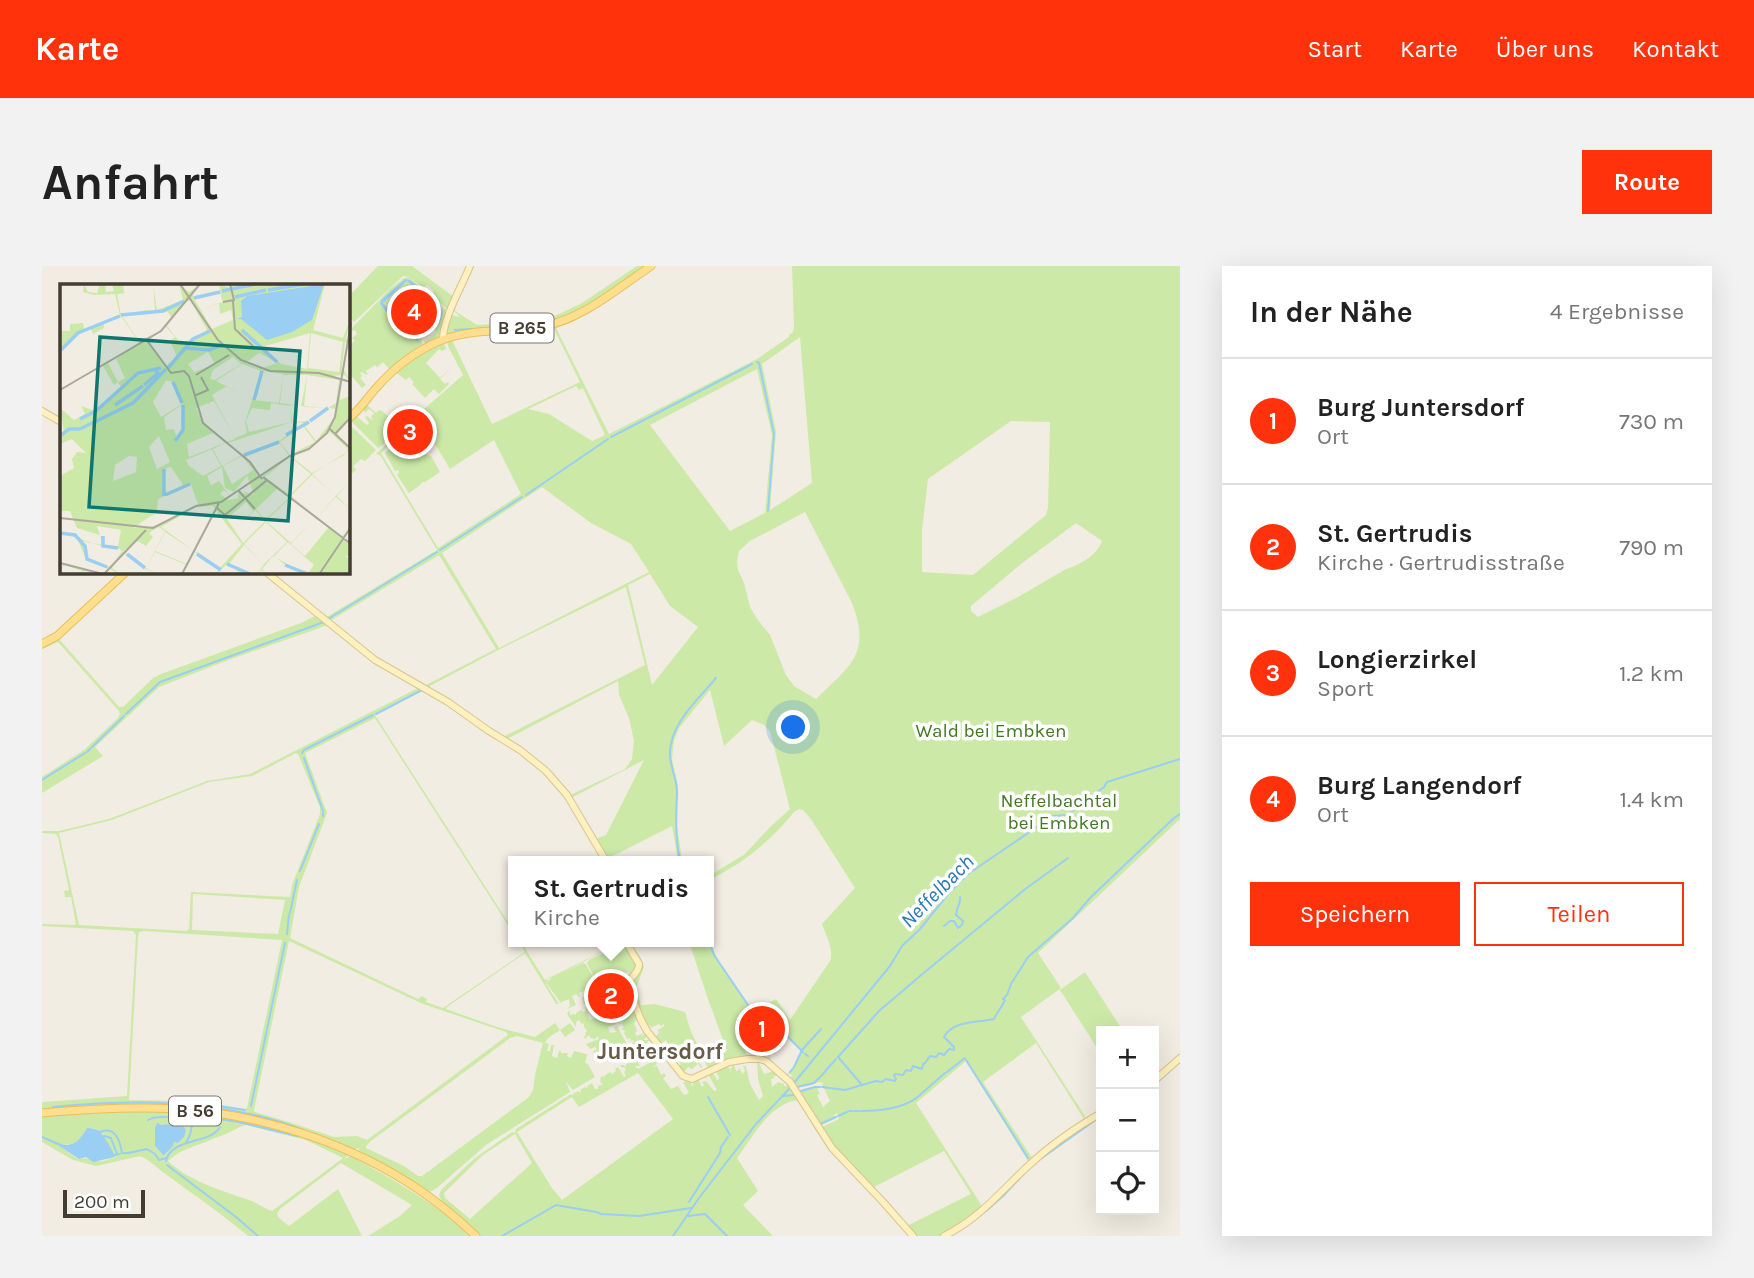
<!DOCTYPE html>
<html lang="de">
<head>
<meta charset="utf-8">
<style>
  body { margin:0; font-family:Karla,sans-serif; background:#f2f2f2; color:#222 }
  .controls { position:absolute; right:21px; bottom:21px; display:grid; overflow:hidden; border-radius:0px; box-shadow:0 7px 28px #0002 }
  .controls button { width:63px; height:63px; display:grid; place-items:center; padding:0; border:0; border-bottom:2px solid #e0e0e0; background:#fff; color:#222; font:35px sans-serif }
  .scale { position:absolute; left:21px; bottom:18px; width:82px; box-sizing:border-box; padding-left:7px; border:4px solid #443d32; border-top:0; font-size:19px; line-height:24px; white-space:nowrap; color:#443d32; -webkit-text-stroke:5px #fff; paint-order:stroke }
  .you { position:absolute; left:752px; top:462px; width:24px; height:24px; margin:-18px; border:5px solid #fff; border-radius:50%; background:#1a73e8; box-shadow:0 0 0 10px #1a73e833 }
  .badge { display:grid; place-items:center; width:46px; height:46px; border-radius:50%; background:#ff320c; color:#fff; font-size:23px; font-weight:700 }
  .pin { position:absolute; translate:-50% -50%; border:4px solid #fff; box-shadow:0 2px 7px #0006 }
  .popup { position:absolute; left:466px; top:590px; width:206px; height:91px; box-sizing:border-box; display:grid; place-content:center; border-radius:0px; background:#fff; filter:drop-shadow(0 2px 5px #0005); font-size:23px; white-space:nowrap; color:#767676 }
  .popup b { font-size:26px; color:#222 }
  .popup::after { content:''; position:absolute; left:50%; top:100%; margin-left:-14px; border:14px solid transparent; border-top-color:#fff }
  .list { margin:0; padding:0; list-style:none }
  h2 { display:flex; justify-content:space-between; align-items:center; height:91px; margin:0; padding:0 28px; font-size:30px }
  h2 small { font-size:23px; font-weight:400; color:#767676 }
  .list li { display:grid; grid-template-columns:46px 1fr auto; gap:21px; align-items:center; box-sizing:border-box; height:126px; padding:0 28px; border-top:2px solid #e0e0e0 }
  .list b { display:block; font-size:26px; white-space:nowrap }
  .list p { margin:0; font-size:23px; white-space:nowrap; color:#767676 }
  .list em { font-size:23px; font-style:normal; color:#767676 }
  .actions { display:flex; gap:14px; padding:21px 28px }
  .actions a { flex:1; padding:16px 0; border:2px solid #ff320c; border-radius:0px; text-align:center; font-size:24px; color:#ff320c }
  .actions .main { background:#ff320c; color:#fff }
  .icon { flex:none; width:38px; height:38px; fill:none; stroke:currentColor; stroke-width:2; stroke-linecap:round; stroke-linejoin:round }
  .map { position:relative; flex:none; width:1138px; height:970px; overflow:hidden; border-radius:0px }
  header { display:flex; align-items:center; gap:42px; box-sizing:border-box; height:98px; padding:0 35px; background:#ff320c; color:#fff }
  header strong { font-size:33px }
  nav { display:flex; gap:38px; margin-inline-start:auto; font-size:24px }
  .intro { display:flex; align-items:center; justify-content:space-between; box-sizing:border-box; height:168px; padding:0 42px }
  h1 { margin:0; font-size:49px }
  .button { padding:18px 32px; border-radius:0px; background:#ff320c; color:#fff; font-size:24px; font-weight:700 }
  main { display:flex; gap:42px; padding:0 42px }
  aside { flex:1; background:#fff; border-radius:0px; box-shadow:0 7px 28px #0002 }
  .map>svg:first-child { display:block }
</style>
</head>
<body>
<header>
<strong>Karte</strong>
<nav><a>Start</a><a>Karte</a><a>Über uns</a><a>Kontakt</a></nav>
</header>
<div class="intro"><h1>Anfahrt</h1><a class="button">Route</a></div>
<main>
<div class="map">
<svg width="1138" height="970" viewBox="0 0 1138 970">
  <rect width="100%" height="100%" fill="#f2ede2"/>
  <g fill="#cce9a8" fill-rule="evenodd">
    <path d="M336 0H370L412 31 408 43H405L389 29 392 25 385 19 382 22 368 12 406 46C400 65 403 70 383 78L382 75 389 71 395 65 388 58 399 45 382 31 383 29 364 13 338 38 371 72 377 74 369 65 376 51 378 49 379 50 378 54 380 81 349 105 341 96 335 101 333 99 324 105 326 108 325 109 319 106 318 107 320 110 318 112 324 119 320 122 306 106V80L313 75 310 72 315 68 313 64 311 65 309 63 347 24 362 12 368 11 361 10 312 56 306 51V31Z"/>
    <polygon points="595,0 607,0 543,42 502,58 404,70 403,65 409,49 418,51 412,45 411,42 415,34 413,45 435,59 490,56 515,49 540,37"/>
    <path d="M612 0H614L539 51 531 56 514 62 567 168 715 93 747 71V69L751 66 752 62 750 0H1138V553L996 687 1019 722 979 751 1043 850 1042 856 992 893 988 892V896L962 924 943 941H939V944L918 960 900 970H872C857 953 843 936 828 920 810 903 788 884 778 862L797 853 795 847 791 850 794 852 780 859H776L757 827 760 823 778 820V822L775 823 778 828 775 829 781 841 788 835 782 822H780V818L782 817 776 816 770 819 755 822 749 812 750 809 748 808 743 809 726 795 728 787V796L743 808H745L752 801 759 784 743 770 729 775 728 782 727 770 736 762 732 755 726 756 723 751 702 762 704 767H699L705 791 689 793 686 792 685 795 680 797 676 790 677 794 673 797V799H670L671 801 674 800 667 804 660 791 656 794 660 801 659 802 654 795 655 799 650 803 646 801 642 806 643 810 647 808 648 812 642 809 635 801 639 798 636 793 631 796 625 788 631 784 630 782 624 786 622 785 628 781 624 774 617 779 612 772 617 767 616 764 622 760V758L619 760 617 758 606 763 609 760 608 759 605 760 602 751 599 752 588 721V717C604 697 597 696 585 676H588L599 692 602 701 594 722 599 739 613 738 643 746 649 766 664 795 685 785 666 733 647 676H667V671C674 697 693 718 707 739L710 747 734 733 748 754 788 695C792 682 784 670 780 658L813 622 769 553 761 544 757 543 752 546C730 574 699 599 667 614V610L703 588 727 562 748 543 728 465 722 459 710 454 682 480 668 424 637 462 632 475 630 493 636 519 635 559 640 595H636L630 560 565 593V595L564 594 566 591H562L561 585 558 583C543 558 531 531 511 511 493 492 471 479 450 466 427 452 406 434 383 420 368 412 351 405 335 395L225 306 283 352 395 284 338 189 334 188 306 214 364 160 366 162H370L371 167 367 169 364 164 339 187 396 282 479 228 452 174 408 203 376 150 373 151 421 109 406 80 405 74C433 62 478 65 510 60L513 62 514 59C549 44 580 21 612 0ZM512 63 538 116 450 158 410 74 438 68ZM758 71 770 217 728 244 734 165 720 98ZM715 103 730 169 723 247 688 265 608 159ZM534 120 537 124 541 122 563 169 550 175 507 148 486 143ZM969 155 1008 156 1006 242 1004 249 931 309 880 306V264L886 213ZM500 221 549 257 589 278 607 306 457 382 400 287ZM763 246 810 337C830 389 807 400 774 433L752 420 744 409 728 369 715 353 708 341 702 317 696 304 695 295 697 285 708 275ZM1034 257 1060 275C1055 289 1038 299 1024 303L976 331 936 351 929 345V340L979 298ZM397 289 454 383 382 420 337 395 288 355ZM608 308 628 340 656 361 610 419 586 319ZM584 321 603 399 461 471C435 457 411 438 386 421L456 384ZM576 415 577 429 587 452 592 475 590 493 583 503 528 529 507 505 465 473ZM602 494 564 569 554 573 529 532ZM994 777 1042 853 990 892 941 816ZM924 795 986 895 959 923 940 940 874 837ZM902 885 929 928 865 960 832 921Z"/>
    <polygon points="365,15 378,27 363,43 363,50 370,60 367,64 341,37"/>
    <polygon points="398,76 402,77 404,83 400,85 397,83 384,97 398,112 410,101 398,113 403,118 406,116 407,118 397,128 392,123 383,132 370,118 372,116 367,111 364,114 353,106 362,98"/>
    <polygon points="325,139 334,147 337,144 340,145 360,162 348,172 346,171 345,172 347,174 336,182 308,154 313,149 325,159 327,157 323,151 325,150 330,154 331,153 329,151 332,147 327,143 323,147 322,143"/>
    <polygon points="309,160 334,184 323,195 319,193 311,200 314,204 306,211 306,179 310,175 306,171"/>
    <polygon points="375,168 385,184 384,188 389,190 398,206 383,216 380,216 378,219 367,227 355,209 357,206 356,204 353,205 343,187 353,178 357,177 356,174 362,169 369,172"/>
    <path d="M86 306H88L17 373 77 441H81L111 412 119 408 259 357 273 350 269 345 231 315 223 306 237 319 333 396 375 420 378 423C394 425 415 444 429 453 455 472 485 486 508 509 531 534 546 566 563 595 546 573 535 545 518 522 498 497 471 483 445 466 424 453 404 437 382 424L333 449 466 656 471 654 468 659 471 667 333 452 263 487 285 547 257 621 248 672 376 733 380 730 385 733 384 736 401 742 483 686 477 676H479L503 714 579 676 518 708 541 697 544 698 565 738 545 748 548 754 568 746 574 758 566 761 568 767 574 766 572 761 575 760 592 791 590 792 588 788 584 789 583 791 579 783V787L573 784 575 789H572L563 774 562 777 565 783 561 785 562 787 560 789 550 786 555 783 553 781 548 783 544 778 557 773 556 770 553 773 549 772 547 769 543 773 542 771 544 769 543 767 545 765 542 761V757L540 758 537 754 534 756V761L525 748 528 744V749L532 748 534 749V747L539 744 541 746 544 745 543 740 547 745 551 740 549 736 546 735 547 739 542 738 540 732 544 729 542 725 537 727 536 725 538 730 536 731 535 728 530 730 534 739 525 743 528 740 527 733 519 736 521 740 505 718 506 715 510 712 506 713 504 718 517 738H514L483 687 405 741 404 743 455 761 493 771 513 757 518 764 528 757 533 764 523 771 518 764C513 768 505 771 503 777L507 778 505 785H508L509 779H512L510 790 515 792 517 785H519V787H526L525 790 529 792 532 785 548 789H545L543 797 546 798 553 811 531 824 524 816 528 826 444 879 395 922 386 927 344 902 313 886 318 883 316 882 311 885C251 860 188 842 123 840 82 838 39 841 0 844V836L85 830 94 669 91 665 0 660V658L32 659 34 658 29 631H23L22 625 27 624 16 571 14 568 0 567V565H17L67 553 165 515 208 508 376 422 334 397 286 359 189 393 117 421 53 481 61 490 0 527V511L42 484 75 453 78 448 77 445 16 376 0 383V380L13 374 16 375V371ZM254 487 256 488 278 541V548L250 619 248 631 149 626 147 663 145 665 37 659 17 567 70 554 167 516 210 510ZM151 628 243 634 236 668 150 664ZM102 665 240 674 205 842 203 843 155 835 87 834 96 670 97 666ZM247 675 381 738 464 766 466 769 325 874 315 870 292 871 247 856 213 846 212 844ZM475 770 501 777 493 809 491 824 487 831 380 910H376L362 900 324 882V880L329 875 444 790 468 772Z"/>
    <polygon points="582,677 596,698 590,710 586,706 582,707 583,708 581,711 585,716 585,724 575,728 573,724 565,728 562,724 559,725 545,697 547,694"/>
    <polygon points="1043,706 1081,765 1059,765 1059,788 1018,724"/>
    <polygon points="584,725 585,725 596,753 592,757 595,765 593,767 595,770 603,766 598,770 603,768 606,770 601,774 607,774 604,778 606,780 604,781 605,784 612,780 613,781 610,783 611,785 605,788 604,786 593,789 588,779 591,780 590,777 592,776 591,774 588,775 589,772 585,773 582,767 583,765 579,763 582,762 580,758 582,755 576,757 574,752 576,751 578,754 576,749 579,747 572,750 564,733 575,732 584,727"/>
    <path d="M613 794 615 798 611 801 615 800 619 809 622 807 624 810 621 812 629 823 636 820 641 828 643 829 647 827 641 816 648 815 651 821V817L655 815 656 813 660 821 662 819 660 816 664 815 672 825 675 824 666 808 670 806 676 815 677 811 673 804 685 798 689 807 688 802H690V798L691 797 695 806 697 802 701 808 703 804 701 800H704L708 818 717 834 721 830 716 813 715 797H717L722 808 732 805 738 810H732V812L729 813 730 821 736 816 742 818V820L748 819 776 864 848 948 789 885 774 865 756 834C727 838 711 871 695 892L716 925 701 939 731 970H438L401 938 397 929 399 924 433 892 470 866 473 867 474 863 529 828 532 830 531 828 536 825 539 827 538 824 543 821 546 823 545 820 550 817 553 823H556V820L561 818 558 816 559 814 558 812 561 810 563 813 562 810 568 806 572 809 571 807 574 805 573 803 576 801 582 811 584 810 582 806 584 804 582 801 580 802 578 799H582L584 801V798L595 795 598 800H593L596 803ZM596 807 631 853 520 934 510 922 475 866 530 831 537 841ZM473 868 490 897 428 953 403 932 402 927 441 889Z"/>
    <path d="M69 845C93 845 116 844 140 846 197 850 253 866 306 889L302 893 308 890C352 913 393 938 431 970H326L358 950 370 939 299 897 238 943 235 948 237 952 247 960 296 923 320 970H206C180 948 152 929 125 909 116 903 108 894 98 890L54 900 31 894 0 876V849ZM116 858 120 859 124 858 142 862V871L136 877 132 876C130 883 124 884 122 890L113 880 114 866ZM204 859 264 874 301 892 230 945C223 943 217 938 210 935 184 926 146 915 126 895 140 882 156 880 173 872 183 869 191 864 200 860ZM45 862 55 863 59 866 72 889 80 888C73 891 63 896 55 895 47 894 45 891 36 893L23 884 17 877C31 882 38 874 45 862Z"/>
  </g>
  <g fill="#9acef3" fill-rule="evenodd">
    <path d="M363 13 368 14 401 45 398 56 394 60 392 56 400 45 380 29 367 44 376 53 369 66 377 74 376 76 347 49 338 38 339 34ZM365 15 378 27 362 45 364 55 370 60 367 64 341 37Z"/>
    <path d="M115 857 120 859 124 858C131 860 134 859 142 861L144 864 142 871 136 877 132 876C131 883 124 885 122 890L113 880V862Z"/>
    <path d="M45 862C48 862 54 863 56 864 59 865 71 885 72 888L80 887V888L69 892 51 896 44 891 37 893 16 879 17 877C30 883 38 874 45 862Z"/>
  </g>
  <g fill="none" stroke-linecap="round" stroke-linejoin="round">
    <g stroke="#9acef3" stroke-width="2">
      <polyline points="413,64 430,63"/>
      <polyline points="715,96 717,97 732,168 726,245"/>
      <polyline points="569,171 710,98"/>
      <polyline points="484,229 566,173"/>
      <polyline points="398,284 480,231"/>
      <polyline points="286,353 395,286"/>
      <polyline points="84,448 118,416 282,356"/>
      <polyline points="334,448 380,424"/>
      <polyline points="45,486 82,450"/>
      <polyline points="260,487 262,484 331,449"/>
      <polyline points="262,492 281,545"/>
      <polyline points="0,514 43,487"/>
      <polyline points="281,550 281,547"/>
      <path d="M638 595C633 571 634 550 635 526 635 513 628 501 628 489 627 458 656 434 674 412"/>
      <polyline points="258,605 277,558"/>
      <polyline points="248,647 255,614"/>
      <path d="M902 660 908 655H912L916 662 920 659 921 655 914 649C914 642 919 638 918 631"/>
      <polyline points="245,668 247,649"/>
      <polyline points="667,675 672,689 706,739 708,747"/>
      <polyline points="878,710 982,624 1026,592"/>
      <polyline points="701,764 701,758 708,751"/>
      <polyline points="731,773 744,769 761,786"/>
      <polyline points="763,788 766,790"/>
      <polyline points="796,791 837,745 877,711"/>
      <polyline points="796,791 820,819"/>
      <polyline points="924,794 986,892"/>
      <polyline points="748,806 752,801 760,784 779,763"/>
      <polyline points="905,806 923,792"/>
      <polyline points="779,810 794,793"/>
      <polyline points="752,817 848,700 860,680 878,663 907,627 926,608 1011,550 1025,549 1062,521 1065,516 1138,493"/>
      <polyline points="1112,819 1138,796"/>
      <polyline points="755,821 772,817 778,811"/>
      <path d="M780 821 803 824 834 815 840 816 844 813 853 815 854 813 852 810 853 808 861 809 864 804 869 805 871 800 880 803 881 798 883 797 888 790 894 791 897 787 902 789 907 783 912 784V781L902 771C911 754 935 757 952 753 955 746 960 741 963 734L961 733 965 729 969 718 986 691 1031 652 1048 632 1132 552 1138 548"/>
      <polyline points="759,825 773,821 778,821"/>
      <polyline points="879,828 903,807"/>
      <polyline points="740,830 752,829"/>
      <polyline points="666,831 688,869"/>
      <polyline points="152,838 156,837 203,844"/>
      <polyline points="209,840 243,677"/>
      <path d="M11 841C94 833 181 833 261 864"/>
      <polyline points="807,845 810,845"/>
      <polyline points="812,845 816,845"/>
      <path d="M818 845C838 845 863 843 878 829"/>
      <polyline points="796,850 805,846"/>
      <path d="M106 854C115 849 134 851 144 855L150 853V849L197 856 255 870"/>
      <polyline points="778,858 794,851"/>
      <path d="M58 866C73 860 78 874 80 887H86L105 883 113 888 117 894 124 892"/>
      <polyline points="62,870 69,872 75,888"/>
      <polyline points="0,871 16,878"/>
      <polyline points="144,877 148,869 150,859"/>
      <polyline points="997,894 1055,853"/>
      <path d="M124 895C129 871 168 879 178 861"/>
      <polyline points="125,899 194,951 216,970"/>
      <polyline points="647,936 678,887 679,881 686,871"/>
      <polyline points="944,945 961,930 978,912"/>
      <polyline points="646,950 663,948 685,970"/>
      <polyline points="460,970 514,939 554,946 559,948 597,950 649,942"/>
      <polyline points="631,970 657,932 714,858 748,822"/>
    </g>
    <g stroke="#d8c591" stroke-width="8">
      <g id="secondary">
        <path d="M401 73C401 52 420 20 428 0"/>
        <polyline points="0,145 19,156"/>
        <polyline points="224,306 333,394 406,436 447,465 478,484 504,505 525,529 564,595"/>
        <path d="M584 676 597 698C597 708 588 710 586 719L598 752 605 765 641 810 650 813 687 796 706 793H718L724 795 748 816 790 882 842 937 871 970"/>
        <polyline points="1112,815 1138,792"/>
        <path d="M902 970C938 952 957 927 985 901 1007 880 1033 862 1059 847"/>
      </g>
    </g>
    <g stroke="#e9bf59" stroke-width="9">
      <g id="primary">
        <path d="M306 153C318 144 325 132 335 121 351 103 373 86 395 76 429 61 466 67 502 60 542 52 576 22 609 0"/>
        <polyline points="0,378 15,370 84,306"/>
        <path d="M0 847C45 843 89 840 134 843 218 848 306 876 376 923 397 937 416 953 434 970"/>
      </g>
    </g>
    <use href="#secondary" stroke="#fff0bf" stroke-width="6"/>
    <use href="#primary" stroke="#ffdf8e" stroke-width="7"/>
  </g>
  <g text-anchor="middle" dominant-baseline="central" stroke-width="7" stroke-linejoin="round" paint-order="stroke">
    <g fill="#fff" stroke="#7c7770" stroke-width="2">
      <rect x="448.5" y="47.5" width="63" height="29" rx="5"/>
      <rect x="127" y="830.5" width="52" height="29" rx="5"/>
    </g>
    <g font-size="18" font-weight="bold" fill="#443d32">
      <text x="480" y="62">B 265</text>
      <text x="153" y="845">B 56</text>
    </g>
    <g font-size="19" fill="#437824" stroke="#fff">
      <text x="949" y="465">Wald bei Embken</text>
      <text x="1017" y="535">Neffelbachtal<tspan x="1017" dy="22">bei Embken</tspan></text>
    </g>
    <g font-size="21" font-style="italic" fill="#2778b4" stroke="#fff">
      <text transform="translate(895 625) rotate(-45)">Neffelbach</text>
    </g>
    <g font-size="23" font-weight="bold" fill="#675b49" stroke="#fff">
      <text x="618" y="785">Juntersdorf</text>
    </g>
  </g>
  <g transform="translate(18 18)">
    <rect width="290" height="290" fill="#f2ede2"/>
    <path d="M24 0 28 8 37 9 40 0H45L46 8 54 7 52 0H63L64 9 73 8 72 0 73 8 57 10 61 31 95 26 93 0 97 26 123 16 119 0 129 8 141 0 132 8 134 14 160 7 159 0 170 4 172 0H265L253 46 283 54 290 36 286 55 290 59 285 58 282 82 290 97 285 91 272 92 289 98 281 97 280 116 290 112V134L277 150 290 166 252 190 276 212 290 197 277 212 290 225 276 213 257 233 282 253 290 243 284 254 290 259V272H285L290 275V290H241L244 289 213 272 202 285 207 290 201 286 197 290 204 280 184 261 169 280 192 290H179L178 286 176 290 177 285 166 281 156 290 159 284 135 268 128 281 142 290 128 281 122 290 127 281 95 268 86 284 99 290 86 285 74 276 65 290 74 276 63 268 52 284 60 290 50 285 45 290 25 287 19 290 23 287 4 281 0 290 4 279 43 290 49 285 26 275 17 254 42 262 43 252 17 244 10 227H0V192L14 184 12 175 17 168 26 169 12 155 0 160 4 148 0 124 14 136 25 130 21 122 35 127 62 105 58 98 54 101 43 82 48 79 58 98 65 94 56 75 79 58 61 32 44 38V44L33 50 30 43 60 31 55 10 34 11 23 8ZM160 8 163 18 141 26 134 15ZM130 16 147 46 128 58 118 56 107 42 123 19ZM159 19 160 30 171 26 173 36 152 45 141 26ZM86 26 107 27 112 34 100 47 79 57 62 32ZM106 43 115 53 110 57 117 73 106 82 87 55ZM250 49 247 85 221 80 202 63ZM251 49 283 58 279 88 248 84ZM148 68 155 80 134 88 128 80ZM199 69 209 74 217 79 203 84 187 78ZM173 73 181 80 155 96 150 95 153 86ZM182 80 201 87 193 116 156 97ZM202 87 223 90 219 119 194 116ZM223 91H247L241 122 220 119ZM247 91 279 96 276 119 268 124 244 123ZM106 96 112 98 122 120 101 133 93 118ZM167 102 192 116 185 138 187 149 175 154 152 111ZM154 117 175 154V155L166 158 142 137 136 124ZM211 119 230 122 231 138 189 148 186 137 192 124 210 126ZM122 121 123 145 117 154 114 145 106 146 104 133ZM230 121 266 124H267L249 137 232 138ZM269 124 275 125 274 134 256 157 244 141ZM232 138 244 139 212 162 182 171 168 159ZM243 142 255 158 230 171 220 158ZM270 148 288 165 284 171 252 189 232 173 249 166ZM153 149 165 159 129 173 127 160ZM99 152 110 178 97 185 89 163ZM166 159 182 171 162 182 153 165ZM220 159 229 172 202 193 185 173ZM152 165 161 182 143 192 128 181 126 176ZM69 172 77 173 76 188 53 197 55 181ZM182 172 193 186 172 200 163 182ZM230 173 251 190 230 211 205 193ZM111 183 123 201 104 210V185ZM162 183 165 204 174 208 187 192 194 210 187 212 190 210 182 206 186 210 178 208V214L169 216 160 210 164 206 169 211 159 197 151 201 147 192ZM252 191 276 212 257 233 231 212ZM131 201 138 220 96 242 73 244 97 228 98 215ZM218 204 230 213 205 236 196 225ZM231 213 256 233 231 259 206 237ZM186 218 193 227 174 245 167 235ZM153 222 156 225 134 267 101 243 136 223ZM195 226 205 237 183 259 174 245ZM156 227 182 260 160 284 135 267ZM255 234 269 243 245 272 231 260ZM206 238 227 258 204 280 184 260ZM37 242 61 246 58 263 43 261ZM99 243 105 247 86 284 63 267 78 257 86 262 93 253 89 249ZM105 248 134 267 127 280 95 267ZM23 257 58 264 62 267 51 283 41 281 28 274ZM228 258 254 281 249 288 224 280 214 272ZM10 40 23 39 24 46 0 65V47H10Z" fill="#cce9a8" fill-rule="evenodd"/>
    <path d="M264 0 252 36 232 48 207 56 181 35H176L182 33 181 17 187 12Z" fill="#9acef3"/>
    <path fill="none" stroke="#9acef3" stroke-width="3.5" d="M208 6 244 0M162 7 196 0M175 13 206 6M134 14 160 8M61 31 103 27 124 17M182 46 217 78M127 64 149 66 162 61M1 66 18 49 60 32M108 84 133 55 150 47M113 98 122 119M84 101 98 89 94 84M194 116 202 87M55 121 83 102M20 135 36 127 78 89 101 84M250 137 268 124M20 145 73 119 106 85M226 151 249 138M0 152 9 145H20M115 157 123 146V121M184 171 219 158M104 185V212M105 211 130 200M0 249 15 251 25 262 27 275 47 283M43 252V262L58 264M67 270 85 284M137 270 161 286M167 280 190 290M225 281 245 289"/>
    <path fill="none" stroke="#aca79c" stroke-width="2" d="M120 0 158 56 181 76 210 87 259 89 291 98M173 17 175 45 194 63M163 18 174 16 170 0M86 55 111 89 124 87 129 92M136 91 169 71M129 92 143 139 190 178 202 195M0 106 101 47 140 0M134 112 148 106 141 93M270 145 291 165M275 150 291 133M203 193 291 260M178 206 195 225M157 224 165 231 207 196M0 234 93 244 136 222 161 218 230 172 249 165 267 149 275 133 291 39M0 279 43 290M260 289 291 243M44 290 86 246M122 290 159 219"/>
    <path fill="#0f766e" fill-opacity="0.15" stroke="#0f766e" stroke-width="3.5" d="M40 53 240 67 228 237 29 223Z"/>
    <rect width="290" height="290" fill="none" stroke="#443d32" stroke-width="3.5"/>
  </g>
</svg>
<div class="controls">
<button>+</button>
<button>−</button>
<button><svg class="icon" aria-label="locate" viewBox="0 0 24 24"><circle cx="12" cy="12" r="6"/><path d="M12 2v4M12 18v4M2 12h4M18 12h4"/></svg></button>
</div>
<div class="scale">200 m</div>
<div class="you"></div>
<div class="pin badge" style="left:720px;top:763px">1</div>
<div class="pin badge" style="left:569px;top:730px">2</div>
<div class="popup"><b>St. Gertrudis</b>Kirche</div>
<div class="pin badge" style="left:368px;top:166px">3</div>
<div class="pin badge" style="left:372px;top:46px">4</div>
</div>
<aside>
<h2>In der Nähe<small>4 Ergebnisse</small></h2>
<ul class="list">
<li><span class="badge">1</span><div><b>Burg Juntersdorf</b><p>Ort</p></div><em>730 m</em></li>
<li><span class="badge">2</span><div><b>St. Gertrudis</b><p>Kirche · Gertrudisstraße</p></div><em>790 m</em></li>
<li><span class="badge">3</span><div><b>Longierzirkel</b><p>Sport</p></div><em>1.2 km</em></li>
<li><span class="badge">4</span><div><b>Burg Langendorf</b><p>Ort</p></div><em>1.4 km</em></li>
</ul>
<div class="actions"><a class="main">Speichern</a><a>Teilen</a></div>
</aside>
</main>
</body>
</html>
